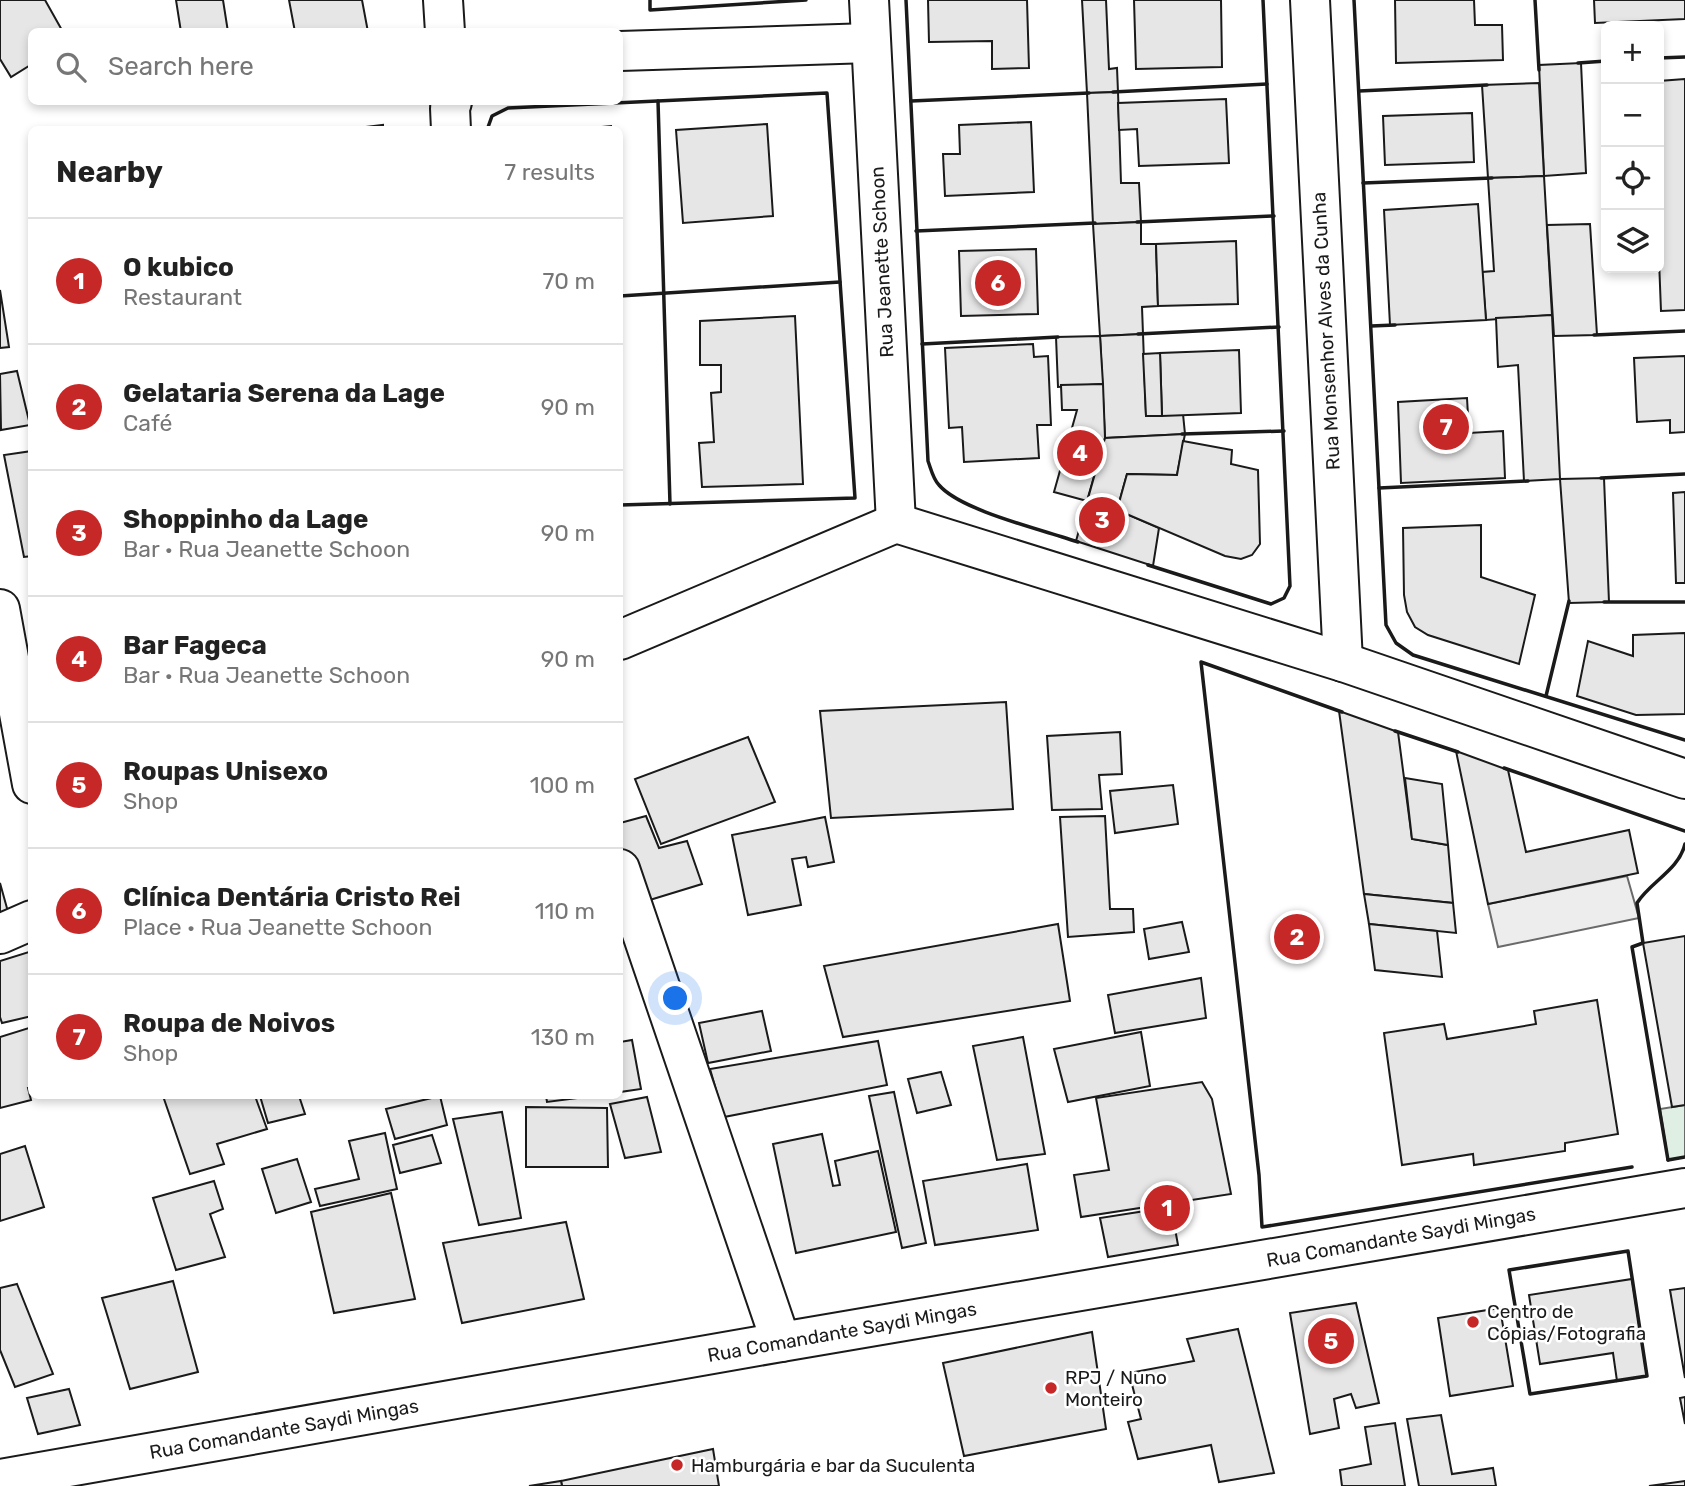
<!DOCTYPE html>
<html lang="en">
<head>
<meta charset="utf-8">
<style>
  body { margin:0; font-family:Rubik,sans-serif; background:#f6f6f6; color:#222 }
  .controls { position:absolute; right:21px; top:21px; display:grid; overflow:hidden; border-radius:10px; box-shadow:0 4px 10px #0003 }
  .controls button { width:63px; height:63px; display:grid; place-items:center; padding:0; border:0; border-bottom:2px solid #e0e0e0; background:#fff; color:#222; font:35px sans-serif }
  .you { position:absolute; left:676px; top:999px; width:24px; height:24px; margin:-18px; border:5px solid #fff; border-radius:50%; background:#1a73e8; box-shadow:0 0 0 10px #1a73e833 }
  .badge { display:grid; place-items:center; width:46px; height:46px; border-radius:50%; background:#c62828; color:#fff; font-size:23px; font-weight:700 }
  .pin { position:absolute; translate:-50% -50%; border:4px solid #fff; box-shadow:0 2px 7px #0006 }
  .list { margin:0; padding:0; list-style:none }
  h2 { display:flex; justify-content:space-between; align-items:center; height:91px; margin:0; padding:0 28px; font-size:30px }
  h2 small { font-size:23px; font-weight:400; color:#767676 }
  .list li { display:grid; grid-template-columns:46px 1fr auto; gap:21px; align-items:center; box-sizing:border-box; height:126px; padding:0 28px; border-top:2px solid #e0e0e0 }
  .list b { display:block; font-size:26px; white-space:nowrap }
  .list p { margin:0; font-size:23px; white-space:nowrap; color:#767676 }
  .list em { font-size:23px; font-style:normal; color:#767676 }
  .icon { flex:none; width:38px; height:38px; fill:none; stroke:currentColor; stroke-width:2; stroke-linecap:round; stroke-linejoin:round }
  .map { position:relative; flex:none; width:1685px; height:1486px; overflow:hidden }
  .search { position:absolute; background:#fff; box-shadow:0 4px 10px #0003; left:28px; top:28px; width:595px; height:77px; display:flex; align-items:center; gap:18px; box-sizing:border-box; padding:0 24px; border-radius:10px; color:#767676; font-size:26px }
  .panel { position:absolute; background:#fff; box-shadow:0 4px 10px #0003; left:28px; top:126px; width:595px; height:973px; border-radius:10px }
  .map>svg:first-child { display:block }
</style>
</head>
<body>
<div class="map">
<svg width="1685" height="1486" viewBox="0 0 1685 1486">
  <rect width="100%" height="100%" fill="#fff"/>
  <polygon fill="#e0efe3" stroke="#6a6a6a" stroke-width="2" points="1685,1105 1685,1157 1668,1160 1660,1109"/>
  <polygon fill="#ededed" stroke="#6a6a6a" stroke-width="2" points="1627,876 1639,918 1498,947 1488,904"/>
  <g fill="#e6e6e6" stroke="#1a1a1a" stroke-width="2">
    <polygon points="0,0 45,0 63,32 32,32 32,64 11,77 0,59"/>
    <polygon points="176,0 223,0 228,32 181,32"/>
    <polygon points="289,0 362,0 368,32 295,32"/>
    <polygon points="928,0 1027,0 1029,68 992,69 992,41 929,42"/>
    <polygon points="1082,0 1106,0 1109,69 1117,68 1118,92 1087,93"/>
    <polygon points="1134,0 1221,0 1222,67 1136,69"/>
    <polygon points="1395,0 1474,0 1475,25 1502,25 1503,60 1396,63"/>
    <polygon points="1594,0 1685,0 1685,19 1595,23"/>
    <polygon points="1581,63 1586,173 1544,176 1539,65"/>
    <polygon points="1685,79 1685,310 1661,311 1659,260 1659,81"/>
    <polygon points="1539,83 1544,176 1488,178 1482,85"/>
    <polygon points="1118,92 1121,183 1139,183 1141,222 1093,224 1087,93"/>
    <polygon points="1226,99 1229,163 1139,166 1137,129 1119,130 1118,103"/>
    <polygon points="1472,113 1474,162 1385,165 1383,116"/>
    <polygon points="1031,122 1034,192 945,196 943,154 960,154 959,125"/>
    <polygon points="767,124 773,216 683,223 676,130"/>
    <polygon points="383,125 383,130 341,130"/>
    <polygon points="611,126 611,130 570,130"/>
    <polygon points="1544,176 1552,315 1486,320 1482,272 1494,271 1488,178"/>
    <polygon points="1478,204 1486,320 1390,325 1384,210"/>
    <polygon points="1141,222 1141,244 1156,244 1158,306 1142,307 1143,334 1100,336 1093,224"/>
    <polygon points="1590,224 1597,335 1554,336 1547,225"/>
    <polygon points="1236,241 1238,304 1158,306 1156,244"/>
    <polygon points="1036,249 1038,314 961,316 959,251"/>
    <polygon points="0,290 9,347 0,348"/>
    <polygon points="1552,315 1560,479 1524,481 1518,365 1498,367 1496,318"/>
    <polygon points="795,316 803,484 702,487 699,443 714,442 711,393 721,392 721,365 700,365 700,321"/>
    <polygon points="1143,334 1146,416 1183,414 1185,434 1105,438 1100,336"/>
    <polygon points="1100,336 1103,384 1058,387 1056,337"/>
    <polygon points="1033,344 1034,357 1048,356 1051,425 1037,425 1039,458 964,462 962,427 949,428 945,348"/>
    <polygon points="1239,350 1241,413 1162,416 1160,353"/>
    <polygon points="1160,353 1162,416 1146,416 1143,354"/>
    <polygon points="1685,356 1685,432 1670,433 1670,420 1637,422 1634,358"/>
    <polygon points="17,371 30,425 1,430 0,374"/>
    <polygon points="1103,384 1105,438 1087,501 1054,492 1077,410 1062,410 1061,385"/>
    <polygon points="1467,398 1469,433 1503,431 1505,478 1401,483 1398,402"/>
    <polygon points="1185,434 1177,475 1127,474 1117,510 1159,528 1153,566 1076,541 1105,438"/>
    <polygon points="1183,441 1232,450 1231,464 1258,470 1260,544 1252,555 1241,559 1225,556 1117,510 1127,474 1177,475"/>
    <polygon points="32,451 32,556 24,557 4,455"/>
    <polygon points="1604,478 1609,602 1569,603 1560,479"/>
    <polygon points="1685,492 1685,583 1676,583 1673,493"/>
    <polygon points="1481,525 1481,577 1535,595 1519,664 1428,635 1415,627 1407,612 1404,595 1403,528"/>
    <polygon points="1685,633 1685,714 1636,715 1577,696 1588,641 1633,656 1633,635"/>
    <polygon points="1006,702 1013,809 831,818 820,711"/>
    <polygon points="1339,711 1398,732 1412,839 1448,845 1453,903 1364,894"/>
    <polygon points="1120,732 1122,774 1099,775 1102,809 1052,810 1047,736"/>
    <polygon points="748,737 775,802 661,844 635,779"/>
    <polygon points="1456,751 1508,770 1526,852 1629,830 1638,873 1488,904"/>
    <polygon points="1405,778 1442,784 1448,845 1412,839"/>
    <polygon points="1173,785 1178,824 1115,833 1110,791"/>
    <polygon points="646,816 659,848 687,841 702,884 640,903 620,845 620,823"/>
    <polygon points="1105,816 1110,909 1133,909 1134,932 1068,937 1060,817"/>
    <polygon points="825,817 834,862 808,867 806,857 792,859 801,905 748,915 732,835"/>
    <polygon points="0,883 10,919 0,922"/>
    <polygon points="1364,894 1453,903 1456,933 1369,924"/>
    <polygon points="1182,922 1189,952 1149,959 1144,929"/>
    <polygon points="1058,924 1070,1001 843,1037 824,966"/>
    <polygon points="1369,924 1437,931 1442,977 1375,970"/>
    <polygon points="1685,936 1685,1105 1672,1107 1643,943"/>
    <polygon points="32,951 32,1016 2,1023 0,1017 0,961"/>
    <polygon points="1201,978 1206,1018 1115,1033 1108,995"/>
    <polygon points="1597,1000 1618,1134 1565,1143 1565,1151 1474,1165 1473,1154 1402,1165 1384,1033 1444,1024 1447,1039 1536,1024 1534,1011"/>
    <polygon points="762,1011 771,1051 708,1063 699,1023"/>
    <polygon points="32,1027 32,1087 28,1088 31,1100 0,1108 0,1037"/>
    <polygon points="1141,1032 1150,1086 1068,1102 1054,1049"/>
    <polygon points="1023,1037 1045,1154 997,1160 973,1046"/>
    <polygon points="632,1040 641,1089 620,1092 620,1042"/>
    <polygon points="878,1041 887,1085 724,1117 710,1069"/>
    <polygon points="941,1072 951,1105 917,1113 908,1079"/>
    <polygon points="1202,1082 1212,1099 1231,1194 1081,1217 1074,1175 1109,1170 1096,1098"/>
    <polygon points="894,1092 926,1243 902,1248 869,1096"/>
    <polygon points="163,1096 255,1096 267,1129 217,1144 224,1164 190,1174"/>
    <polygon points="260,1096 299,1096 305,1114 268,1123"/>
    <polygon points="440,1096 447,1125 395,1139 386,1109"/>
    <polygon points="546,1096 593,1096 547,1102"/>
    <polygon points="647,1097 661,1152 625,1158 610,1104"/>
    <polygon points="526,1107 607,1108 608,1167 526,1167"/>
    <polygon points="502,1112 521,1218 479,1225 453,1119"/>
    <polygon points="385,1133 397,1189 320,1206 315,1189 359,1179 349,1141"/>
    <polygon points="822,1134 833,1186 840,1185 835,1161 878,1151 896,1232 796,1253 773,1144"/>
    <polygon points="432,1135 441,1163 400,1173 393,1145"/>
    <polygon points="25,1146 44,1207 0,1221 0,1154"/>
    <polygon points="297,1159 311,1202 276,1213 262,1169"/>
    <polygon points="1027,1164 1038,1230 935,1245 923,1181"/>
    <polygon points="214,1181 223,1209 210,1214 225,1257 176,1270 153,1198"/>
    <polygon points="391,1193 415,1299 334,1313 311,1212"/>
    <polygon points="1171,1207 1178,1245 1108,1257 1100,1218"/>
    <polygon points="566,1222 584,1299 462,1323 443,1243"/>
    <polygon points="1632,1279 1647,1376 1617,1381 1613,1353 1540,1364 1529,1295"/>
    <polygon points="173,1281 198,1372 130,1389 102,1298"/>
    <polygon points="17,1284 53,1374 15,1387 0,1350 0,1288"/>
    <polygon points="1685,1288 1685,1378 1670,1290"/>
    <polygon points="1356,1303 1379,1403 1356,1408 1351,1394 1334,1399 1339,1428 1310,1434 1290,1313"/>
    <polygon points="1500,1308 1513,1386 1450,1396 1438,1318"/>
    <polygon points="1238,1329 1274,1473 1219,1482 1211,1445 1138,1459 1128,1422 1141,1419 1129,1373 1194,1361 1187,1339"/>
    <polygon points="1092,1332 1106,1429 964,1456 943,1363"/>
    <polygon points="69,1389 80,1425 38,1434 27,1398"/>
    <polygon points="1685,1397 1685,1424 1680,1398"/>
    <polygon points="1441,1415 1452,1474 1493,1468 1496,1486 1419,1486 1407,1419"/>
    <polygon points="1395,1423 1405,1486 1342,1486 1340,1470 1371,1464 1365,1427"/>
    <polygon points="713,1449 719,1486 562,1486 561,1481"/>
    <polygon points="561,1481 562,1486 529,1486"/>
    <polygon points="1685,1481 1685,1486 1649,1486"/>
  </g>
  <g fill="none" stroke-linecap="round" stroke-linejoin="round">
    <g stroke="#1a1a1a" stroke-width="42">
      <g id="minor">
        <polyline points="443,0 445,32"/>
        <polyline points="869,0 896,523"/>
        <polyline points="1310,0 1343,662"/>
        <polyline points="620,51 870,43"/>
        <polyline points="451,130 450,108 452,102"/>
        <polyline points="0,609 32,784"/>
        <polyline points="620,640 896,523 1343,662 1685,779"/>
        <polyline points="620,869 781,1342"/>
        <polyline points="0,934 32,920"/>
        <polyline points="0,1479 781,1342 1685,1188"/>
      </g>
    </g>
    <use href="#minor" stroke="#fff" stroke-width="38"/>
    <g stroke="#1a1a1a" stroke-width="3.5">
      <polyline points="650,0 650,10 806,0"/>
      <path d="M906 0 928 461C931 469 933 479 939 485 961 511 1044 530 1078 542"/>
      <polyline points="1354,0 1386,625 1396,643 1413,655 1685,740"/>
      <polyline points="1535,0 1539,70"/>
      <polyline points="1659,58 1685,57"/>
      <polyline points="1578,63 1606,61"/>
      <polyline points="1359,91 1487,85"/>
      <polyline points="1113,92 1267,84"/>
      <polyline points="658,101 670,504"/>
      <polyline points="911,101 1089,93"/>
      <polyline points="487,130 492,116 508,108 827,93 855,498 620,505"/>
      <polyline points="1363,183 1492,178"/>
      <polyline points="1137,222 1274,216"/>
      <polyline points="916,231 1095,223"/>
      <polyline points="620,296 840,282"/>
      <polyline points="1371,326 1395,325"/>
      <polyline points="1138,334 1279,327"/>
      <polyline points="1594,335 1685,331"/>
      <polyline points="922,344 1058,337"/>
      <polyline points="1182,434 1284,431"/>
      <polyline points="1601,478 1685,474"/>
      <polyline points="1379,488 1528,481"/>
      <polyline points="1148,565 1271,604 1284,598 1290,586 1263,0"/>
      <polyline points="1604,602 1685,602"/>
      <polyline points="1546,696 1569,601"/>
      <polyline points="1342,712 1201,662 1259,1175 1262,1227 1632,1167"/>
      <polyline points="1395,731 1458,752"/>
      <polyline points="1504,768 1685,831"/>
      <path d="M1668 1160 1632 947 1643 943 1637 903C1650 882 1679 870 1685 844"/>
      <polyline points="1668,1160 1685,1157"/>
      <polygon points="1628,1251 1647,1376 1530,1394 1509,1270"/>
    </g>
  </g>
  <g fill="#c62828" stroke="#fff" stroke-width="2.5">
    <circle cx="1473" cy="1322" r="7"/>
    <circle cx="1051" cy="1388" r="7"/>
    <circle cx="677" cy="1465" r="7"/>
  </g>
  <g text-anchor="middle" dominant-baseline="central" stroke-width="5" stroke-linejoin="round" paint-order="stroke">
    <g font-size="19" fill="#1a1a1a" stroke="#fff">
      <text transform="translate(882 262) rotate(-93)">Rua Jeanette Schoon</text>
      <text transform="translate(1326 331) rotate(-93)">Rua Monsenhor Alves da Cunha</text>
      <text transform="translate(1401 1237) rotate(-10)">Rua Comandante Saydi Mingas</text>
      <text transform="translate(842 1332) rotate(-10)">Rua Comandante Saydi Mingas</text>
      <text transform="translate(284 1429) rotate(-10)">Rua Comandante Saydi Mingas</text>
    </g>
    <g font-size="19" fill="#1a1a1a" stroke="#fff" text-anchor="start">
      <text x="1487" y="1311">Centro de<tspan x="1487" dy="22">Cópias/Fotografia</tspan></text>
      <text x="1065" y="1377">RPJ / Nuno<tspan x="1065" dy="22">Monteiro</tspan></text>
      <text x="691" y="1465">Hamburgária e bar da Suculenta</text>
    </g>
  </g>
</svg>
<div class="controls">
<button>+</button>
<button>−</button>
<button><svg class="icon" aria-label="locate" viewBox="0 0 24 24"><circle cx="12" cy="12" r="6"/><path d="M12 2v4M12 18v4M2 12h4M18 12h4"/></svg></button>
<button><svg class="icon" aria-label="layers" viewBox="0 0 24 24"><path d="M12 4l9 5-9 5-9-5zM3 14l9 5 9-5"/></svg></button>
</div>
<div class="you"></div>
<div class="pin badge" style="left:1167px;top:1208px">1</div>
<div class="pin badge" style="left:1297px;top:937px">2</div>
<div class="pin badge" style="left:1102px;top:520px">3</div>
<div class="pin badge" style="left:1080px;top:453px">4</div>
<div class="pin badge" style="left:1331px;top:1341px">5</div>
<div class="pin badge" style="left:998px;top:283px">6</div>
<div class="pin badge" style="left:1446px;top:427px">7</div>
<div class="search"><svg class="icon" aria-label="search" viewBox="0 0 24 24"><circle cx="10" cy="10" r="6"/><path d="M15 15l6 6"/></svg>Search here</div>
<section class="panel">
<h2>Nearby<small>7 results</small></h2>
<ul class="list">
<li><span class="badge">1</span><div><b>O kubico</b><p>Restaurant</p></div><em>70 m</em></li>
<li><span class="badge">2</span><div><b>Gelataria Serena da Lage</b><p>Café</p></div><em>90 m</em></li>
<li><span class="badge">3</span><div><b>Shoppinho da Lage</b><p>Bar · Rua Jeanette Schoon</p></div><em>90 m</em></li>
<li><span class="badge">4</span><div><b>Bar Fageca</b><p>Bar · Rua Jeanette Schoon</p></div><em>90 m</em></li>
<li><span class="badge">5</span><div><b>Roupas Unisexo</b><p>Shop</p></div><em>100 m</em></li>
<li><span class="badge">6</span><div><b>Clínica Dentária Cristo Rei</b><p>Place · Rua Jeanette Schoon</p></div><em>110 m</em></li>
<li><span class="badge">7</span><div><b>Roupa de Noivos</b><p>Shop</p></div><em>130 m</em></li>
</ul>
</section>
</div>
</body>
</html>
